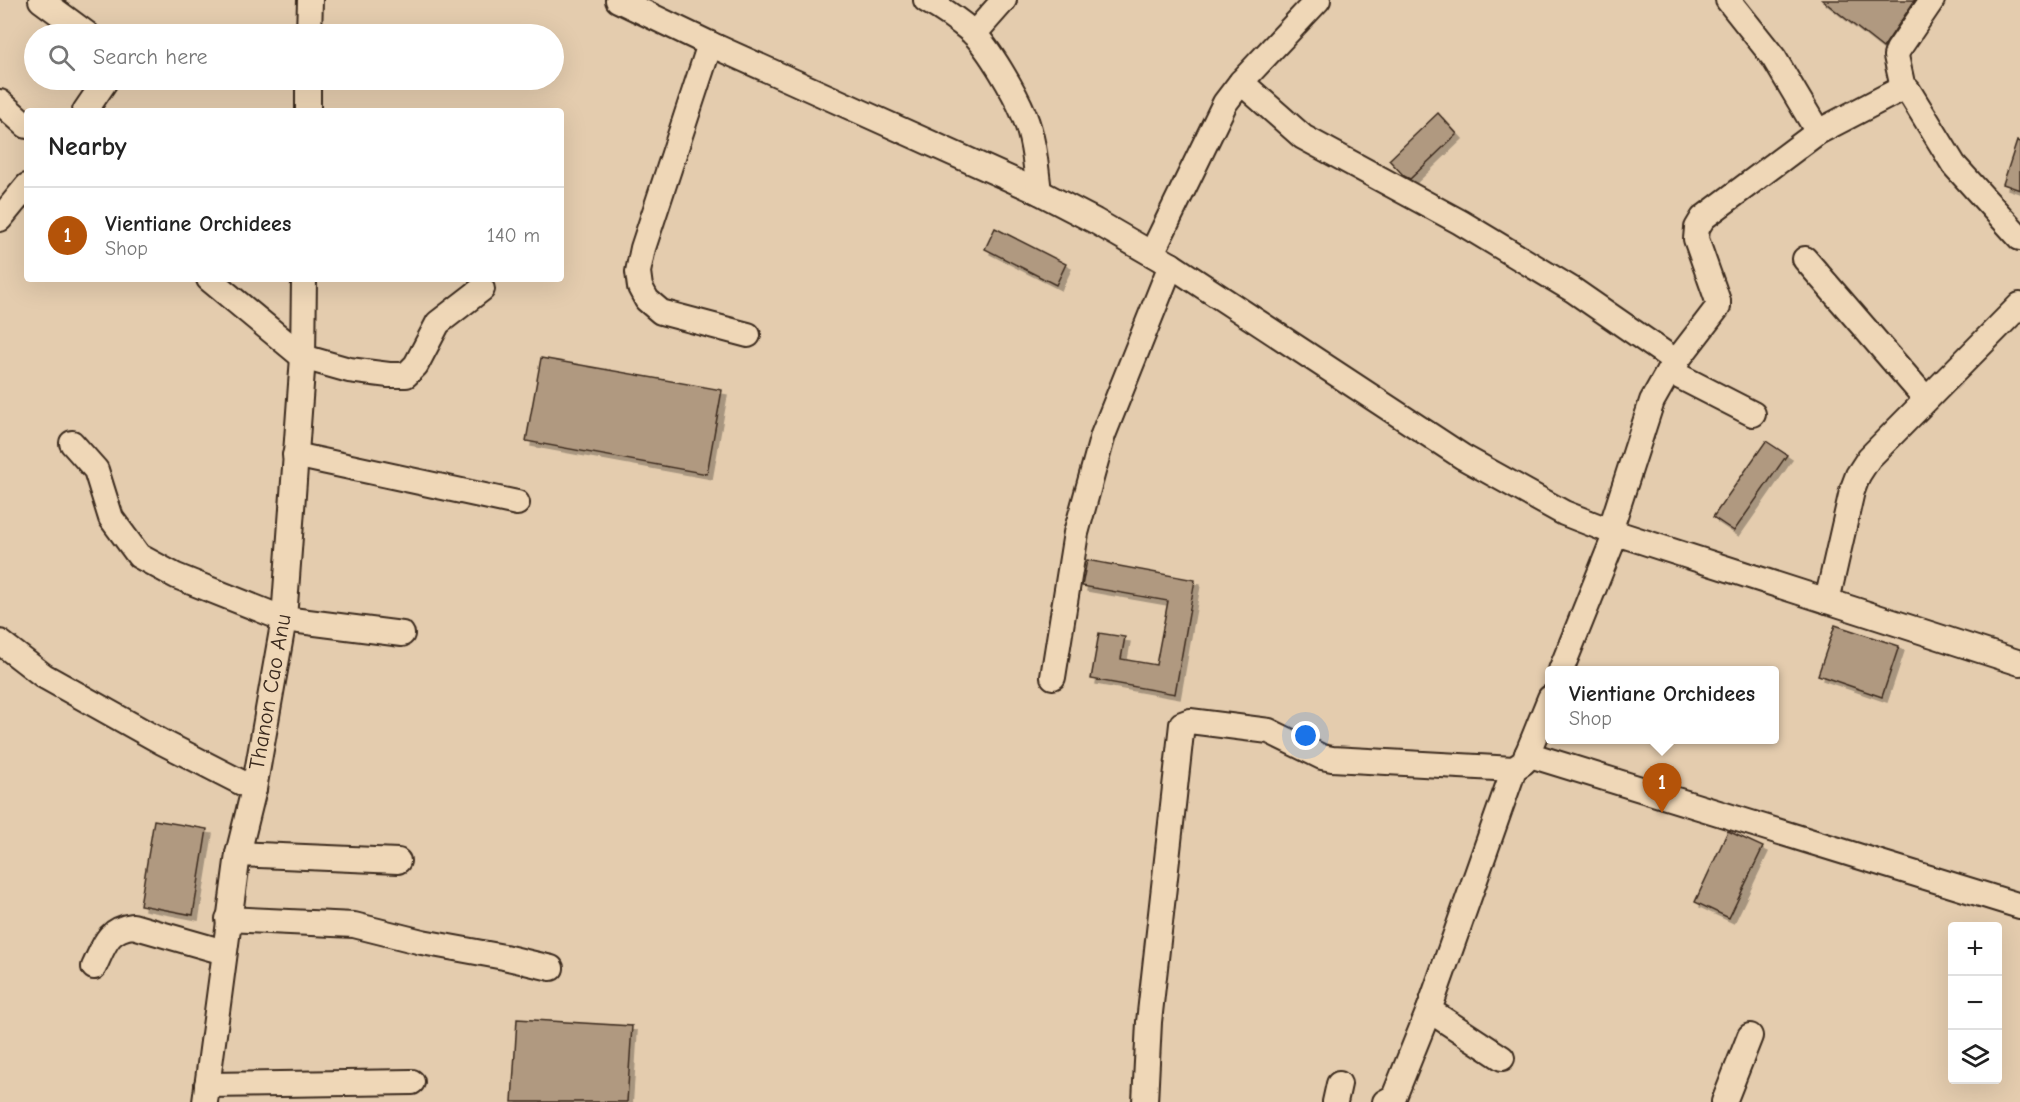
<!DOCTYPE html>
<html lang="en">
<head>
<meta charset="utf-8">
<style>
  body { margin:0; font-family:"Comic Neue",sans-serif; background:#f2f2f2; color:#222 }
  .controls { position:absolute; right:18px; bottom:18px; display:grid; overflow:hidden; border-radius:6px; box-shadow:0 6px 24px #0002 }
  .controls button { width:54px; height:54px; display:grid; place-items:center; padding:0; border:0; border-bottom:2px solid #e0e0e0; background:#fff; color:#222; font:30px sans-serif }
  .you { position:absolute; left:1306px; top:736px; width:21px; height:21px; margin:-15px; border:4px solid #fff; border-radius:50%; background:#1a73e8; box-shadow:0 0 0 9px #1a73e833 }
  .badge { display:grid; place-items:center; width:39px; height:39px; border-radius:50%; background:#b45309; color:#fff; font-size:20px; font-weight:700 }
  .pin { position:absolute; translate:-50% -50px; filter:drop-shadow(0 2px 3px #0008) }
  .pin::after { content:''; position:absolute; top:32px; width:21px; height:18px; background:inherit; clip-path:polygon(0 0,100% 0,50% 100%) }
  .popup { position:absolute; left:1545px; top:666px; width:234px; height:78px; box-sizing:border-box; display:grid; place-content:center; border-radius:6px; background:#fff; filter:drop-shadow(0 2px 4px #0005); font-size:20px; white-space:nowrap; color:#767676 }
  .popup b { font-size:22px; color:#222 }
  .popup::after { content:''; position:absolute; left:50%; top:100%; margin-left:-12px; border:12px solid transparent; border-top-color:#fff }
  .list { margin:0; padding:0; list-style:none }
  h2 { display:flex; justify-content:space-between; align-items:center; height:78px; margin:0; padding:0 24px; font-size:26px }
  h2 small { font-size:20px; font-weight:400; color:#767676 }
  .list li { display:grid; grid-template-columns:39px 1fr auto; gap:18px; align-items:center; box-sizing:border-box; height:96px; padding:0 24px; border-top:2px solid #e0e0e0 }
  .list b { display:block; font-size:22px; white-space:nowrap }
  .list p { margin:0; font-size:20px; white-space:nowrap; color:#767676 }
  .list em { font-size:20px; font-style:normal; color:#767676 }
  .icon { flex:none; width:33px; height:33px; fill:none; stroke:currentColor; stroke-width:2; stroke-linecap:round; stroke-linejoin:round }
  .map { position:relative; flex:none; width:2020px; height:1102px; overflow:hidden }
  .search { position:absolute; background:#fff; box-shadow:0 6px 24px #0002; left:24px; top:24px; width:540px; height:66px; display:flex; align-items:center; gap:15px; box-sizing:border-box; padding:0 21px; border-radius:33px; color:#767676; font-size:22px }
  .panel { position:absolute; background:#fff; box-shadow:0 6px 24px #0002; left:24px; top:108px; width:540px; height:174px; border-radius:6px }
  .map>svg:first-child { display:block }
</style>
</head>
<body>
<div class="map">
<svg width="2020" height="1102" viewBox="0 0 2020 1102">
  <defs>
    <filter id="shadow"><feDropShadow dx="5" dy="5" stdDeviation="0" flood-color="#0004"/></filter>
  </defs>
  <rect width="100%" height="100%" fill="#e4ccae"/>
  <filter id="ink" filterUnits="userSpaceOnUse"><feTurbulence type="fractalNoise" baseFrequency=".0167" numOctaves="2"/><feDisplacementMap in="SourceGraphic" scale="12" xChannelSelector="R" yChannelSelector="G"/><feConvolveMatrix kernelMatrix="1 2 1 2 8 2 1 2 1" color-interpolation-filters="sRGB"/></filter>
  <g filter="url(#ink)">
    <g fill="#b09980" stroke="#3b2a1e" stroke-width="1.5" filter="url(#shadow)">
      <polygon points="1822,0 1915,0 1883,48"/>
      <polygon points="1438,113 1457,134 1410,179 1404,176 1389,160"/>
      <polygon points="2017,141 2020,142 2020,190 2003,184"/>
      <polygon points="995,228 1066,264 1056,285 985,249"/>
      <polygon points="541,358 722,390 707,474 526,441"/>
      <polygon points="1766,441 1787,455 1734,531 1713,517"/>
      <polygon points="1087,560 1195,580 1175,694 1091,679 1099,633 1125,637 1121,659 1156,665 1168,601 1082,586"/>
      <polygon points="1835,625 1899,646 1882,697 1818,675"/>
      <polygon points="154,820 207,829 193,915 140,905"/>
      <polygon points="1728,831 1763,847 1729,918 1695,902"/>
      <polygon points="517,1019 632,1026 627,1102 512,1102"/>
    </g>
    <g fill="none" stroke-linecap="round" stroke-linejoin="round">
      <g stroke="#3b2a1e" stroke-width="28">
        <g id="minor">
          <polyline points="41,0 87,34"/>
          <polyline points="618,0 710,44 1039,192 1095,221 1171,265 1463,457 1564,513 1610,531 2020,663"/>
          <path d="M926 0C942 9 958 20 972 32 989 48 1015 93 1024 115 1034 139 1036 167 1039 192"/>
          <polyline points="1728,0 1774,58 1818,132"/>
          <polyline points="1932,0 1898,50 1896,56 1903,88 1908,90 1954,165 2020,238"/>
          <polyline points="309,34 310,0"/>
          <polyline points="974,34 1004,0"/>
          <polyline points="710,44 643,248 638,272 640,287 647,300 661,312 748,335"/>
          <polyline points="1241,82 1303,137 1460,222 1573,290 1677,362"/>
          <polyline points="0,102 27,126"/>
          <polyline points="85,111 104,83 105,80"/>
          <polyline points="308,111 308,80"/>
          <polyline points="0,219 27,186"/>
          <polyline points="1152,253 1225,103 1241,82 1318,0"/>
          <polyline points="1805,259 1926,399"/>
          <polyline points="209,279 303,357 349,370 389,375 406,375 416,365 438,323 482,289"/>
          <polyline points="1669,371 1753,414"/>
          <polyline points="72,443 96,470 111,518 139,556 176,576 284,619 402,634"/>
          <polyline points="295,455 517,503"/>
          <polyline points="1610,531 1652,401 1669,371 1718,307 1718,301 1696,239 1697,228 1703,218 1818,132 1903,88"/>
          <polyline points="1827,601 1852,491 1858,475 1869,458 2020,305"/>
          <polyline points="0,642 44,676 162,742 254,789"/>
          <polyline points="1561,670 1616,533"/>
          <polyline points="1053,677 1076,533 1103,435 1171,265"/>
          <polyline points="1527,754 2020,906"/>
          <polyline points="238,854 398,861"/>
          <polyline points="228,919 354,925 422,942 504,957 551,968"/>
          <path d="M94 967C104 946 107 929 133 926L224 952"/>
          <polyline points="1502,1058 1429,1010 1514,769 1524,762 1550,698"/>
          <polyline points="207,1085 412,1082"/>
          <polyline points="205,1102 238,854 254,789 284,619 303,357 304,279"/>
          <polyline points="1145,1102 1149,1022 1182,724 1190,721 1269,731 1322,757 1332,759 1514,769"/>
          <polyline points="1335,1102 1339,1084"/>
          <polyline points="1385,1102 1394,1097 1429,1010"/>
          <polyline points="1724,1102 1750,1036"/>
        </g>
      </g>
      <use href="#minor" stroke="#efd7b7" stroke-width="24"/>
    </g>
  </g>
  <g text-anchor="middle" dominant-baseline="central" stroke-width="4.5" stroke-linejoin="round" paint-order="stroke">
    <g font-size="22" fill="#3b2a1e" stroke="#efd7b7">
      <text transform="translate(270 692) rotate(-80)">Thanon Cao Anu</text>
    </g>
  </g>
</svg>
<div class="controls">
<button>+</button>
<button>−</button>
<button><svg class="icon" aria-label="layers" viewBox="0 0 24 24"><path d="M12 4l9 5-9 5-9-5zM3 14l9 5 9-5"/></svg></button>
</div>
<div class="you"></div>
<div class="pin badge" style="left:1662px;top:813px">1</div>
<div class="popup"><b>Vientiane Orchidees</b>Shop</div>
<div class="search"><svg class="icon" aria-label="search" viewBox="0 0 24 24"><circle cx="10" cy="10" r="6"/><path d="M15 15l6 6"/></svg>Search here</div>
<section class="panel">
<h2>Nearby<small></small></h2>
<ul class="list">
<li><span class="badge">1</span><div><b>Vientiane Orchidees</b><p>Shop</p></div><em>140 m</em></li>
</ul>
</section>
</div>
</body>
</html>
